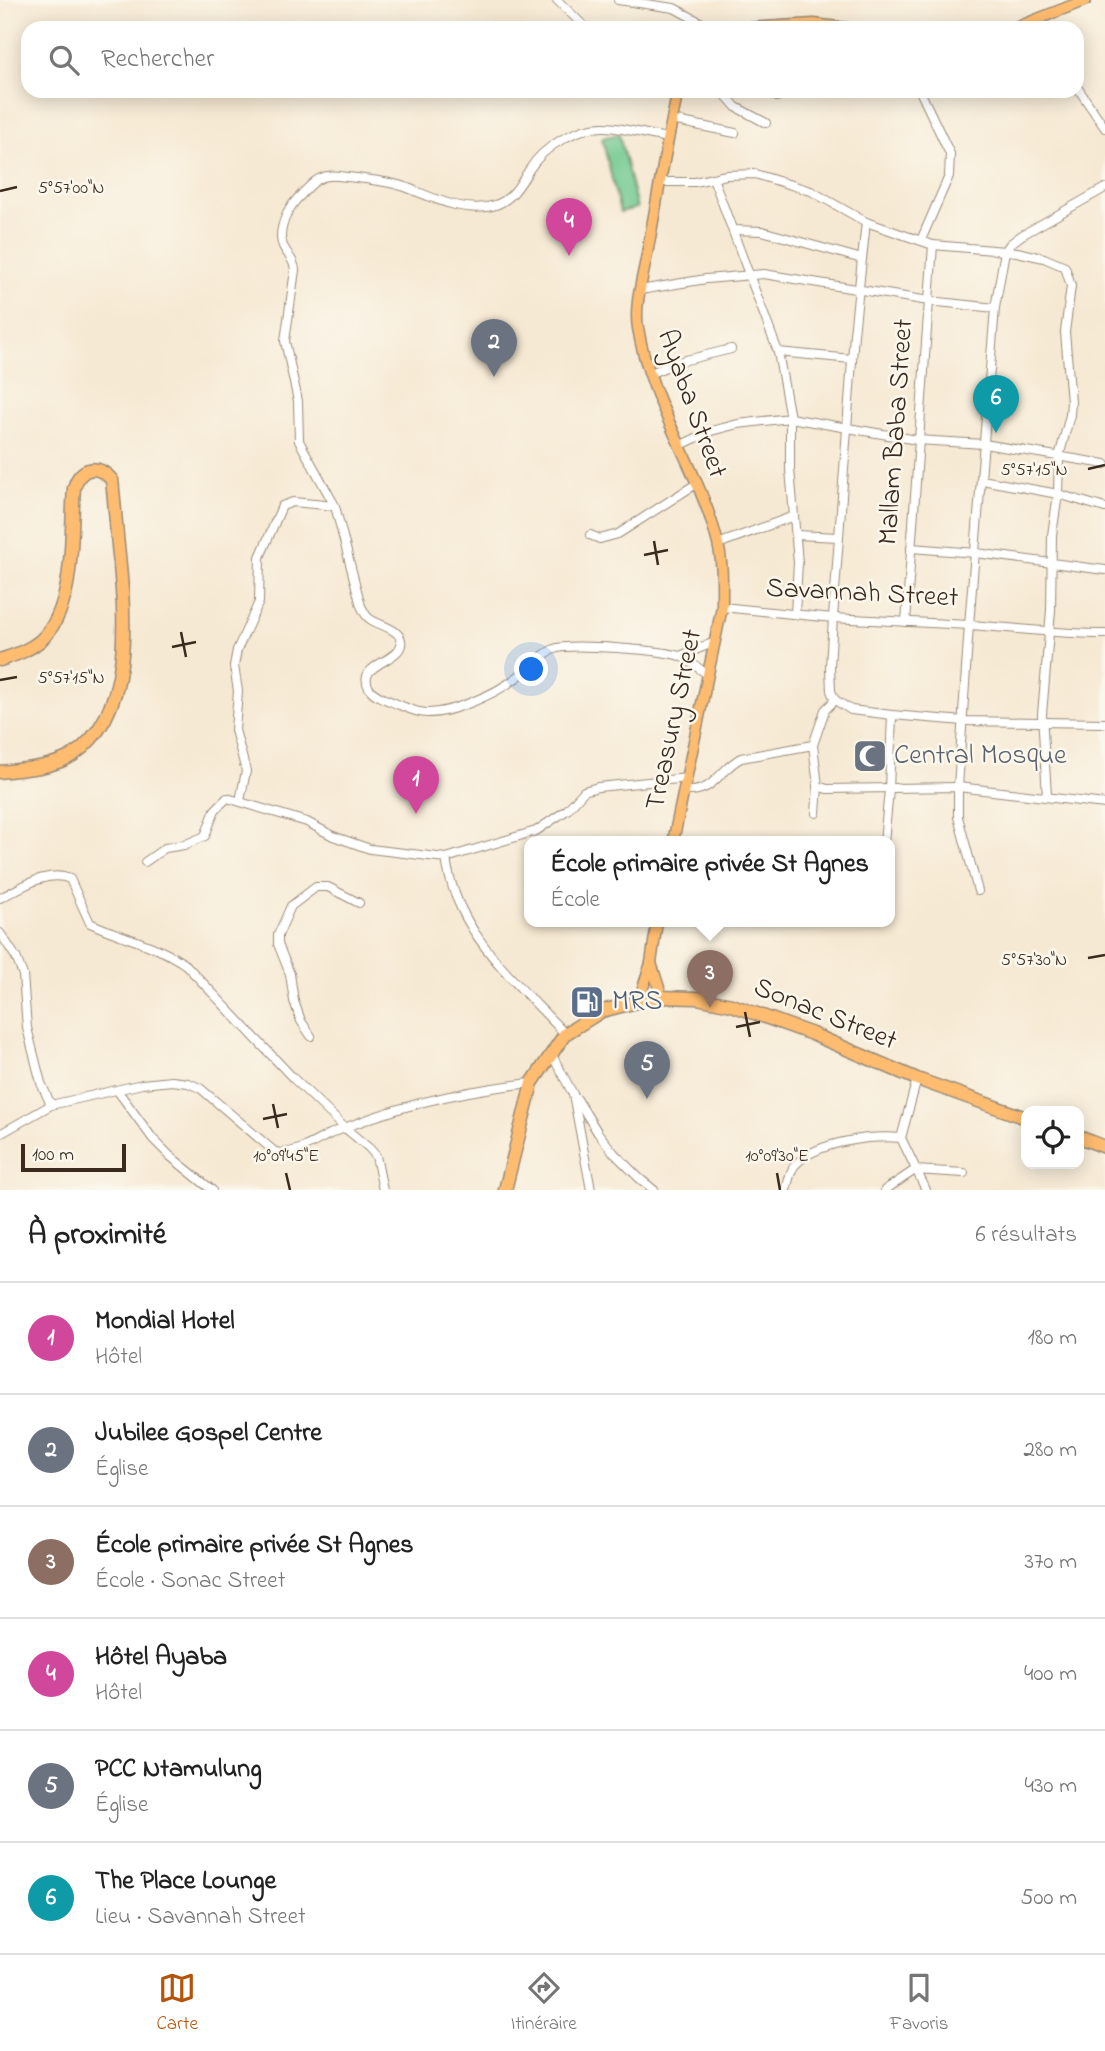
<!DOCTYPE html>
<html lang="fr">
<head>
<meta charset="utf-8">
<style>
  body { margin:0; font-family:"Indie Flower",sans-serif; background:#f2f2f2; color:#222 }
  .controls { position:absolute; right:21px; bottom:21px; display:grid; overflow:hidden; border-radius:14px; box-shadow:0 4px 18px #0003 }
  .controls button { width:63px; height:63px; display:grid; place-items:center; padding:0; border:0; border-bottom:2px solid #e0e0e0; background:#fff; color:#222; font:35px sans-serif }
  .scale { position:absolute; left:21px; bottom:18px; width:105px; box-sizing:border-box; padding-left:7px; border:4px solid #3b2a1e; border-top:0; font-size:19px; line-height:24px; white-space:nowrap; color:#3b2a1e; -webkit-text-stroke:5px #fbf7ec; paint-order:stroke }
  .you { position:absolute; left:532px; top:670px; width:24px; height:24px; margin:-18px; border:5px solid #fff; border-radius:50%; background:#1a73e8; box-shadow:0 0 0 10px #1a73e833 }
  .badge { display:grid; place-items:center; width:46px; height:46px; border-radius:50%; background:#b45309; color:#fff; font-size:23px; font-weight:700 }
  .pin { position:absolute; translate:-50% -58px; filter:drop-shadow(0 2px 4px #0008) }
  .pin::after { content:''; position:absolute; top:37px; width:24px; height:21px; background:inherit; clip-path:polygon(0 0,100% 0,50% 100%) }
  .popup { position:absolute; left:524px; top:836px; width:371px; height:91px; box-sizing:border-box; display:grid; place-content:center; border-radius:14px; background:#fff; filter:drop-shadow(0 2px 5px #0005); font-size:23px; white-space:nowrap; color:#767676 }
  .popup b { font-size:26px; color:#222 }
  .popup::after { content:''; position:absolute; left:50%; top:100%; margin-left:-14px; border:14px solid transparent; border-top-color:#fff }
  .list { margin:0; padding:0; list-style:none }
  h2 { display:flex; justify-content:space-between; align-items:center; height:91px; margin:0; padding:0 28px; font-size:30px }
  h2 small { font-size:23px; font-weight:400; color:#767676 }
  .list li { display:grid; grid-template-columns:46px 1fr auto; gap:21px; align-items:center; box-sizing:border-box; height:112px; padding:0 28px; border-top:2px solid #e0e0e0 }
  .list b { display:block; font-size:26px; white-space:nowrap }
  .list p { margin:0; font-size:23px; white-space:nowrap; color:#767676 }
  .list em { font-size:23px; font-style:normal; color:#767676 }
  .icon { flex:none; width:38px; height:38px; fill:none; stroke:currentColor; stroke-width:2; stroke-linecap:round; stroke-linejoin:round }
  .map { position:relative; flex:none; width:1105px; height:1190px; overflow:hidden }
  .search { position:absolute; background:#fff; box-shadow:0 4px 18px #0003; left:21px; right:21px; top:21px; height:77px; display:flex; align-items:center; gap:18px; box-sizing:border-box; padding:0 24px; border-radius:21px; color:#767676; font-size:26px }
  .sheet { height:763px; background:#fff }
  nav { display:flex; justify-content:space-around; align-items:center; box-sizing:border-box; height:98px; border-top:2px solid #e0e0e0; background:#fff; font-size:19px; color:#767676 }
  nav a { display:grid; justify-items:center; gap:4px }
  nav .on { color:#b45309 }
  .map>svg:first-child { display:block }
</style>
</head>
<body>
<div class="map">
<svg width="1105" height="1190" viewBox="0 0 1105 1190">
  <rect width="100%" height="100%" fill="#fbf7ec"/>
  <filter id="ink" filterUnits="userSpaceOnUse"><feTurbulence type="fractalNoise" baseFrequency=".0143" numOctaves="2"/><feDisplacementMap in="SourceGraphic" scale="14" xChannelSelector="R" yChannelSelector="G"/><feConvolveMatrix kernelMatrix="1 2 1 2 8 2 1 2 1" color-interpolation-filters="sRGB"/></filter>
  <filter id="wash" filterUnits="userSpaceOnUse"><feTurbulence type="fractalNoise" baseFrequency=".00686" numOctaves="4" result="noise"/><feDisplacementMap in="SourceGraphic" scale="28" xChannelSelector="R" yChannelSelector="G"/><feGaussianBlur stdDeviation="1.57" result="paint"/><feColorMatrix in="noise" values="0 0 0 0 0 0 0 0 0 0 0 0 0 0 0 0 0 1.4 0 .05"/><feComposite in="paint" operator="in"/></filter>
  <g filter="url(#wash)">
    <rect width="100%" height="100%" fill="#f6e9d3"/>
    <polygon fill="#6fc88e" stroke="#557956" stroke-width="2" points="619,134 637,208 620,212 602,138"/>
  </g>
  <g filter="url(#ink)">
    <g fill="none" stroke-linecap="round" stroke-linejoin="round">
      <g stroke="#988a78" stroke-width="10">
        <g id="minor">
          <polyline points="557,0 586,28"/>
          <polyline points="618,0 674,8 711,28"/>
          <polyline points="1077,87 1105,128"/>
          <polyline points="722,91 736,107 766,123"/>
          <polyline points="765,91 777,97"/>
          <polyline points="920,91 950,154 949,176 921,240"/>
          <polyline points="672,120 735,133"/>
          <path d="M668 138C647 135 626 128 605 127 577 126 543 147 529 170 520 185 510 202 492 206 461 213 432 197 405 187 387 181 366 179 347 177 338 176 329 174 321 178 313 181 307 189 301 195 290 205 281 222 281 237 281 251 294 256 295 270L285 341 298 401 299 441 335 506 361 606C364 611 365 616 370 619 379 626 404 629 401 645 397 662 356 665 369 688 374 696 388 700 397 704 407 708 416 713 427 713 452 713 496 694 516 678 528 669 540 655 554 649 569 643 667 650 682 657 691 662 700 669 708 675"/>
          <polyline points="713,178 778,352 790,418 790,469 798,563 795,614"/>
          <polyline points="661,182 695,182 726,175 755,174 811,191 866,222 933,245 1017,252 1044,258 1065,267 1071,286 1065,332 1071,402 1070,415 1059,457 1058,494 1105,508"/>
          <polyline points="866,222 854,334 833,618 830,667 831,691 835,700 851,710 892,715 964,721 1105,723"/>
          <polyline points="733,230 762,231 862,259"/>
          <polyline points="640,290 706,279 764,274 929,301 995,308"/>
          <polyline points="778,352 852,359"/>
          <polyline points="651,373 678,362 731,349"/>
          <polyline points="679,446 711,431 738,424 790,418 917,440 984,444 1105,464"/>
          <polyline points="982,480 1058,494 1052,535 1051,610 1042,714 1047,796"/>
          <polyline points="590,535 600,539 618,534 696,484"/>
          <polyline points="796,535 839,537"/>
          <polyline points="718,544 794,516"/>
          <polyline points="911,548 976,553 1105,570"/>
          <polyline points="722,607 833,618 969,625 995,308 1005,251 1010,244 1022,235 1105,188"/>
          <polyline points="906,622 933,245"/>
          <polyline points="680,656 715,642"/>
          <polyline points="813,745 818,786 827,789 958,787 1105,804"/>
          <path d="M685 791C715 793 718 770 741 758L813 745 825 710 835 700"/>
          <polyline points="240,801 246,771 235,730 238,691 234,666 237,650 259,602 260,557 282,506 293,502 335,506"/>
          <polyline points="816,813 818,786"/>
          <polyline points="884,842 889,790 892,715"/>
          <path d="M446 858C456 934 516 981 565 1034"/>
          <polyline points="145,862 165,848 184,845 205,836 215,810 227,798 307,822 333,836 370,849 446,858 536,831 567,810 584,791 598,787 688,778"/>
          <path d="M978 891 958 817V787L969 625C1015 628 1059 634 1105 634"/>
          <path d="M0 898C21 888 47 869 70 879L90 923C122 938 156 944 186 965L293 1078 345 1128 369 1148 376 1156 383 1190"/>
          <polyline points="0,933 16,957 23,975 27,1028 41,1083 51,1105"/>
          <polyline points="311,1036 301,1021 294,1001 290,974 278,944 278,935 291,906 316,887 328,887 359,903"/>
          <polyline points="552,1055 573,1094 591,1190"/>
          <polyline points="117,1090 153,1139 170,1156 212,1190"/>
          <polyline points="577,1099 598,1133 614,1153 639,1178 654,1190"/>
          <path d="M0 1134 51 1105 142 1084 172 1081 188 1083 200 1088 275 1152C293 1156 314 1142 330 1134 395 1106 463 1090 532 1083"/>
          <polyline points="901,1138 917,1079"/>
          <path d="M786 1190C789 1182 789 1171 796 1164 817 1142 871 1135 901 1138L926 1190"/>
          <polyline points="885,1190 915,1170 964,1173"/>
        </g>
      </g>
      <g stroke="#988a78" stroke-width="13">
        <g id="major">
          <polyline points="745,28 814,24 846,28"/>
          <polyline points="1015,28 1086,0"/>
          <path d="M673 842 722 607C722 586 723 564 718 544 700 470 650 404 638 328 634 305 643 277 647 254 657 200 666 145 678 91"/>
          <polyline points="651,963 662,997"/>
          <polyline points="639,1000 651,963 657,922"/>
        </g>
      </g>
      <g stroke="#988a78" stroke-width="15">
        <g id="highway">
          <path d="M0 660C14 655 28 651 40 641 77 608 70 533 74 488 80 467 97 463 112 480 115 505 116 530 119 555 125 618 134 714 73 755 52 768 24 769 0 772"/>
          <polyline points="1079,1137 1105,1147"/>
          <polyline points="505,1190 532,1083 565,1034 602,1011 656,997 697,998 732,1005 812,1034 917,1079 1026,1118"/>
        </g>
      </g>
      <use href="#minor" stroke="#fff" stroke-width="8"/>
      <use href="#major" stroke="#febc70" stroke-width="10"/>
      <use href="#highway" stroke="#febc70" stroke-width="12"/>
    </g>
  </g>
  <path fill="none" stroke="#3b2a1e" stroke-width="2.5" d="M0 191 17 187M1088 469 1105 465M654 541 658 565M644 555 668 550M181 632 186 657M172 647 196 642M0 680 17 677M1088 958 1105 955M745 1012 750 1037M736 1027 760 1022M273 1104 278 1128M263 1119 287 1114M286 1173 290 1190M777 1173 780 1190"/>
  <defs>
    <g id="mosque-square" transform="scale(1.75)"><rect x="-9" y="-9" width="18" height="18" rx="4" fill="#6b7280" stroke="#fbf7ec"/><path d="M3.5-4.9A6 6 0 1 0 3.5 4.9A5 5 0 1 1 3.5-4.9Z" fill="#fff"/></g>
    <g id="fuel-square" transform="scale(1.75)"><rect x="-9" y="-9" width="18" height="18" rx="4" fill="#5c6f8a" stroke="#fbf7ec"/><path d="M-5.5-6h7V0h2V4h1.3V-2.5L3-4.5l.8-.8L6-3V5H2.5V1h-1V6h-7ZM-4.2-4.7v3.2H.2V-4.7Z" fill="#fff"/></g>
  </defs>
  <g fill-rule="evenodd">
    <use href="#mosque-square" x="870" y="756"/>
    <use href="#fuel-square" x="587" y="1002"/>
  </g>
  <g text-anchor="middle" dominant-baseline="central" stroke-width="5" stroke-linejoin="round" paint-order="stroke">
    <g font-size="28" fill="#3b2a1e" stroke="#fbf7ec">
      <text transform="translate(691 404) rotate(70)">Ayaba Street</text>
      <text transform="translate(897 432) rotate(-86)">Mallam Baba Street</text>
      <text transform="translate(862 594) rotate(3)">Savannah Street</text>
      <text transform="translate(675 720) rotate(-78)">Treasury Street</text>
      <text transform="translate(825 1015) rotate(22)">Sonac Street</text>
    </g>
    <g font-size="28" fill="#5b616d" stroke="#fbf7ec" text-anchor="start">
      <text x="894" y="756">Central Mosque</text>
    </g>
    <g font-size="28" fill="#4e5e75" stroke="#fbf7ec" text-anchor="start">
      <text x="612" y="1002">MRS</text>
    </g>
  </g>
  <g font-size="18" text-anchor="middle" fill="#3b2a1e" stroke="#fbf7ec" stroke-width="5" stroke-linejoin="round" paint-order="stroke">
    <text x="71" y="193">5°57'00"N</text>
    <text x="1034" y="475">5°57'15"N</text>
    <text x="71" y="683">5°57'15"N</text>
    <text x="1034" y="965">5°57'30"N</text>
    <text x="286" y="1161">10°09'45"E</text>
    <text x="777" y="1161">10°09'30"E</text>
  </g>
</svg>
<div class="controls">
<button><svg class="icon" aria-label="locate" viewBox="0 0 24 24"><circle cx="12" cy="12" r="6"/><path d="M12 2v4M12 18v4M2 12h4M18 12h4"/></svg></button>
</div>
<div class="scale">100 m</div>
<div class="you"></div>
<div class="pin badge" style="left:416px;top:814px;background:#d1479c">1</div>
<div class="pin badge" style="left:494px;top:377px;background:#6b7280">2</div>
<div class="pin badge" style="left:710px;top:1008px;background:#8d6e63">3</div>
<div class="popup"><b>École primaire privée St Agnes</b>École</div>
<div class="pin badge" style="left:569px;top:256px;background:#d1479c">4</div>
<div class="pin badge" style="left:647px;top:1099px;background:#6b7280">5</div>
<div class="pin badge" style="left:996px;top:433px;background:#0f9aa8">6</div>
<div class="search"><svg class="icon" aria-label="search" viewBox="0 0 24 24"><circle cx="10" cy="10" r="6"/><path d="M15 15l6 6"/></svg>Rechercher</div>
</div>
<section class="sheet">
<h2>À proximité<small>6 résultats</small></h2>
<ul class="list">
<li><span class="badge" style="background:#d1479c">1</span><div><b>Mondial Hotel</b><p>Hôtel</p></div><em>180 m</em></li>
<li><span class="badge" style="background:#6b7280">2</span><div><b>Jubilee Gospel Centre</b><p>Église</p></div><em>280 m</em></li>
<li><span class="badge" style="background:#8d6e63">3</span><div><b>École primaire privée St Agnes</b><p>École · Sonac Street</p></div><em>370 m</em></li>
<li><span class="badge" style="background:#d1479c">4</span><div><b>Hôtel Ayaba</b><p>Hôtel</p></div><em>400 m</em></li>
<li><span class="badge" style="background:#6b7280">5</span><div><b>PCC Ntamulung</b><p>Église</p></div><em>430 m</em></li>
<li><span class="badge" style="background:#0f9aa8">6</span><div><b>The Place Lounge</b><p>Lieu · Savannah Street</p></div><em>500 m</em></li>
</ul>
</section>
<nav>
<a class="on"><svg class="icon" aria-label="map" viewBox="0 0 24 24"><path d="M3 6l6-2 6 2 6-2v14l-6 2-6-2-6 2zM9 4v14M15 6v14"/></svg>Carte</a>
<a><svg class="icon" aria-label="directions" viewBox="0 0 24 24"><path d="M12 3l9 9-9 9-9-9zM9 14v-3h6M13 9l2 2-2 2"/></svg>Itinéraire</a>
<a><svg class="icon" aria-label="saved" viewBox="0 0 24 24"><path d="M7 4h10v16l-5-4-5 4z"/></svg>Favoris</a>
</nav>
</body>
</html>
